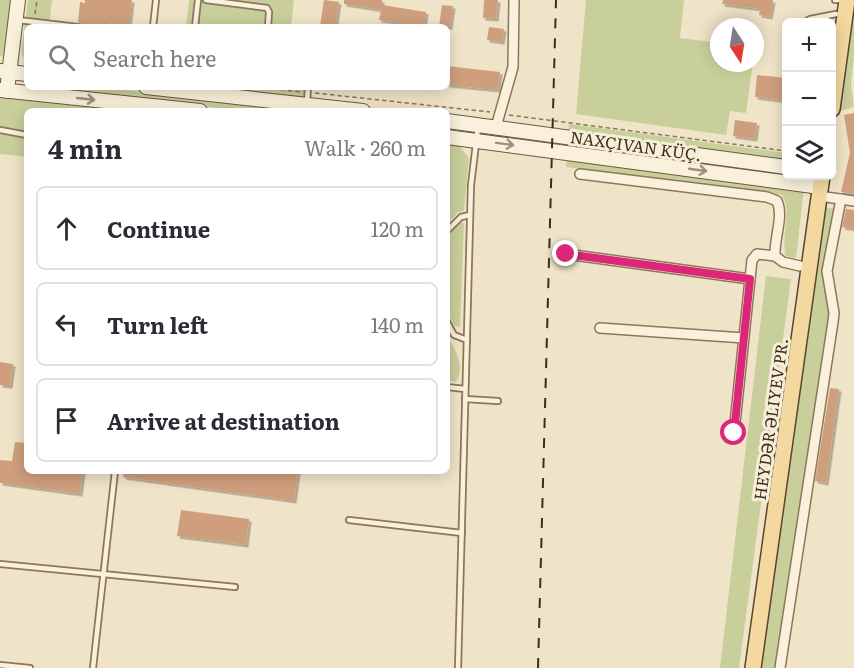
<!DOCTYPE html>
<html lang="en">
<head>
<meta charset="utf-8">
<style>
  body { margin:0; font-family:Literata,serif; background:#f7f7f7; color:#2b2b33 }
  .controls { position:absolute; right:18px; top:18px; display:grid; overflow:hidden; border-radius:9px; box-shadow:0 3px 15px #0003 }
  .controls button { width:54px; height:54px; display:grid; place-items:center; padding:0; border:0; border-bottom:2px solid #e1e1e2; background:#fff; color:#2b2b33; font:30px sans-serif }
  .compass { position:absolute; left:710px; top:18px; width:54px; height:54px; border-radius:50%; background:#fff; box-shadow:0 3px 15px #0003; rotate:168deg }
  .stop { position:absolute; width:18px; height:18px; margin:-14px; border:4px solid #db2777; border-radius:50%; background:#fff }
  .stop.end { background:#db2777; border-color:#fff; box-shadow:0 2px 6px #0008 }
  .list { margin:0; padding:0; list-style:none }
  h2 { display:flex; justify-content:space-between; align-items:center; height:78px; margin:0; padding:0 24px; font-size:26px }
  h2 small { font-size:20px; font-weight:400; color:#7c7c81 }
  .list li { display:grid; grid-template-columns:39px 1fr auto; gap:18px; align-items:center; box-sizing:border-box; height:84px; margin:0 12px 12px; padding:0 12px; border:2px solid #e1e1e2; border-radius:9px }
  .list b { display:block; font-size:22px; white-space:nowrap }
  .list em { font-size:20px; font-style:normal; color:#7c7c81 }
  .icon { flex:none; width:33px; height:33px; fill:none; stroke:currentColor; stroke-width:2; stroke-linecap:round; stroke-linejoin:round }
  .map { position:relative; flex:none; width:854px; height:668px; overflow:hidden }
  .search { position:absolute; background:#fff; box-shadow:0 3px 15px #0003; left:24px; top:24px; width:426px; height:66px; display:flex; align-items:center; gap:15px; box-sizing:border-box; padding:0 21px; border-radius:9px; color:#7c7c81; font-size:22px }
  .panel { position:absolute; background:#fff; box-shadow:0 3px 15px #0003; left:24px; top:108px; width:426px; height:366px; border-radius:9px }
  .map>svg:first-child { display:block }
</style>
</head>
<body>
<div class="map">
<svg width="854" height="668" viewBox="0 0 854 668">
  <defs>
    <filter id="shadow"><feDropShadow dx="2.5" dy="2.5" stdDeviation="0" flood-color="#0004"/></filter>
  </defs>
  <rect width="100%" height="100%" fill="#f0e4c8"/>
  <g fill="#c9cf9b">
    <polygon points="0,0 13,0 6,57 0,56"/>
    <polygon points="28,0 52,0 49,27 27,27 27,64 21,53"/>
    <polygon points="189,0 294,0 291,27 186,27"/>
    <polygon points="586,0 684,0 680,38 719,43 719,63 753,63 746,113 730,111 726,135 576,114"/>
    <polygon points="854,0 854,56 851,83 854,107 840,111"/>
    <polygon points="29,87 97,87 318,111 245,111"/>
    <polygon points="194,87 305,87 303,99"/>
    <polygon points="0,96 136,111 27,111 27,157 0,154"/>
    <polygon points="569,124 786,153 786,161 568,133"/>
    <polygon points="568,140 784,170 783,178 567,148"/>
    <polygon points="447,144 459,145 469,158 464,211 458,212 447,224"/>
    <path d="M567 156 804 189 796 258 786 256C780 236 793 213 782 195L566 167Z"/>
    <polygon points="823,207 835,209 824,271 829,320 777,668 759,668"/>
    <polygon points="460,223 464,223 460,327 455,326 447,313 447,238"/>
    <polygon points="766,276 791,279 739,668 720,668"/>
    <path d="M447 335C455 350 466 366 456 382L447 380Z"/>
  </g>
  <g fill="#cf9f7d" filter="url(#shadow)">
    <polygon points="85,0 132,0 129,25 107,23 107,27 102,27 82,25 78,22 80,2 85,3"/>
    <polygon points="324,0 339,2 335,27 320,26"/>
    <polygon points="344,0 382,0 382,5 426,12 424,26 379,20 381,10 344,4"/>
    <polygon points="484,0 498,0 496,19 483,18"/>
    <polygon points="723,0 773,0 770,17 759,15 760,9 722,4"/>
    <polygon points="442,5 453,6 450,27 439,27"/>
    <polygon points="489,27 504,29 502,42 487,40"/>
    <polygon points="447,66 500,72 498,90 447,85"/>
    <polygon points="757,75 786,78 786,101 755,97"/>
    <polygon points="854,113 854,184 852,194 841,192 850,153 844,115"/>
    <polygon points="735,120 757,123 755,139 733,136"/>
    <polygon points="846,209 854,210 854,229 842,227"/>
    <polygon points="0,362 13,364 10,386 0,385"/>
    <polygon points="830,388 839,389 826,483 815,481"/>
    <polygon points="15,442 27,443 27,471 83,471 80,494 0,483 0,460 12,461"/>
    <polygon points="124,471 298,471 294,501 123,477"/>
    <polygon points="181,510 249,519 246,545 177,536"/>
  </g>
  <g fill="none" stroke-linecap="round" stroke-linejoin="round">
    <g stroke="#8d765c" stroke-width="8">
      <g id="lane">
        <polyline points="206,0 267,8 269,12 268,27"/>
        <polyline points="835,0 838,0"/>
        <polyline points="18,20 78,27"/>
        <polyline points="805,22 810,19 836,14"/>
        <polyline points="153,27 156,0"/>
        <polyline points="195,27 198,0"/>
        <polyline points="307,102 308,87"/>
        <polyline points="0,130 27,135"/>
        <polyline points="447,231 461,217 470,215"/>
        <polyline points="447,322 454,335 467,340"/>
        <polyline points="447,387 465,389"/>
        <polyline points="465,399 498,401"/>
        <polyline points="349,520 462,533"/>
        <polyline points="0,564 235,587"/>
        <polyline points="0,665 30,668"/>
        <polyline points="93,668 115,471"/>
        <polyline points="458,668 471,185 478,127"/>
      </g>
    </g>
    <g stroke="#8d765c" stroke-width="12">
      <g id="street">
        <polyline points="496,127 513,67 514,0"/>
        <path d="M580 174 767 197 777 201C784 216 774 238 775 256L783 262 800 266"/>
        <polyline points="819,196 854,201"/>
        <polyline points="566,254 750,279"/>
        <polyline points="600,328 744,338"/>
        <polyline points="734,433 752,260 757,254 775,256"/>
        <polyline points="780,668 833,322 834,313 827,271 841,199"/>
      </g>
    </g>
    <g stroke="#6f573f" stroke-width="16">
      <g id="secondary">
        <polyline points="0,71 27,74"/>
        <polyline points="146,87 363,111"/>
        <polyline points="0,90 200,111"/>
        <polyline points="7,91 18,0"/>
        <polyline points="447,121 786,167"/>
        <polyline points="447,137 820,187"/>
      </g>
    </g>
    <g stroke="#5b4430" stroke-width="18">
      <g id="primary">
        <polyline points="832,109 847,0"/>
        <polyline points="753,668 822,176"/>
      </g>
    </g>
    <g stroke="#8d765c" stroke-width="1.5" stroke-dasharray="4.5 3" stroke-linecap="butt">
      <polyline points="35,14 37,0"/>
      <polyline points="258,87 302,92"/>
      <polyline points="315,93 490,112"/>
      <polyline points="509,115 786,151"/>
    </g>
    <use href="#lane" stroke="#faf1dc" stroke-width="4.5"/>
    <use href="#street" stroke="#faf1dc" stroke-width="9"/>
    <use href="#secondary" stroke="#faf1dc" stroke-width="14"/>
    <use href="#primary" stroke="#f3d9a0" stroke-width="15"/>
    <polyline stroke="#3d2e20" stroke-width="2" stroke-dasharray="10 10" stroke-linecap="butt" points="538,668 556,0"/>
  </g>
  <defs><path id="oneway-shaft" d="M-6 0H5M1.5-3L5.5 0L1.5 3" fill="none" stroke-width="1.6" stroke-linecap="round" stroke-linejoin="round" transform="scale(1.5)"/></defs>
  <g stroke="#9c907e">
    <use href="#oneway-shaft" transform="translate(86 99) rotate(6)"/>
    <use href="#oneway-shaft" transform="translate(505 144) rotate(7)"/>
    <use href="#oneway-shaft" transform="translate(698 170) rotate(8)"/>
  </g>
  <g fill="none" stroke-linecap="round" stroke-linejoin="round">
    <polyline stroke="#db2777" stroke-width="8" points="566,254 750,279 734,433"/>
  </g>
  <g text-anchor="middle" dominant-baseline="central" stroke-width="6" stroke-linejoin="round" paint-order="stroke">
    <g font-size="16" fill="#3d2e20" stroke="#f7eed8">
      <text transform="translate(636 145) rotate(8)">NAXÇIVAN KÜÇ.</text>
      <text transform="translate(770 419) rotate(-82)">HEYDƏR ƏLIYEV PR.</text>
    </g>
  </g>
</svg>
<div class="controls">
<button>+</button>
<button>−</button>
<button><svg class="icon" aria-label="layers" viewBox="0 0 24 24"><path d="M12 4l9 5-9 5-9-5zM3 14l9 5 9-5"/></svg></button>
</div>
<svg class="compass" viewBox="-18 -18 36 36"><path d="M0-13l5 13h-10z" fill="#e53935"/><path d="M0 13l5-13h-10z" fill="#7c7c81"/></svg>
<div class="stop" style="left:734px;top:433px"></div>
<div class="stop end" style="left:566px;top:254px"></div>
<div class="search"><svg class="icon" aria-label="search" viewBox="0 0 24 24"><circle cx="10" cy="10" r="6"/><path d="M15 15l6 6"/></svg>Search here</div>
<section class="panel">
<h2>4 min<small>Walk · 260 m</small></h2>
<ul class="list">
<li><svg class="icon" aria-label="ahead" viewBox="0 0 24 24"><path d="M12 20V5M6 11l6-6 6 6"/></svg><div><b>Continue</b></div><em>120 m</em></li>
<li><svg class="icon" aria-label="left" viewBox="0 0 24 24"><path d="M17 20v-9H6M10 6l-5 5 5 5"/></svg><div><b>Turn left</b></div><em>140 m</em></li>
<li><svg class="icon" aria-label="arrive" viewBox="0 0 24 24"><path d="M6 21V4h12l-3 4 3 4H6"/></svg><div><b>Arrive at destination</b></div></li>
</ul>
</section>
</div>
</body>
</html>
